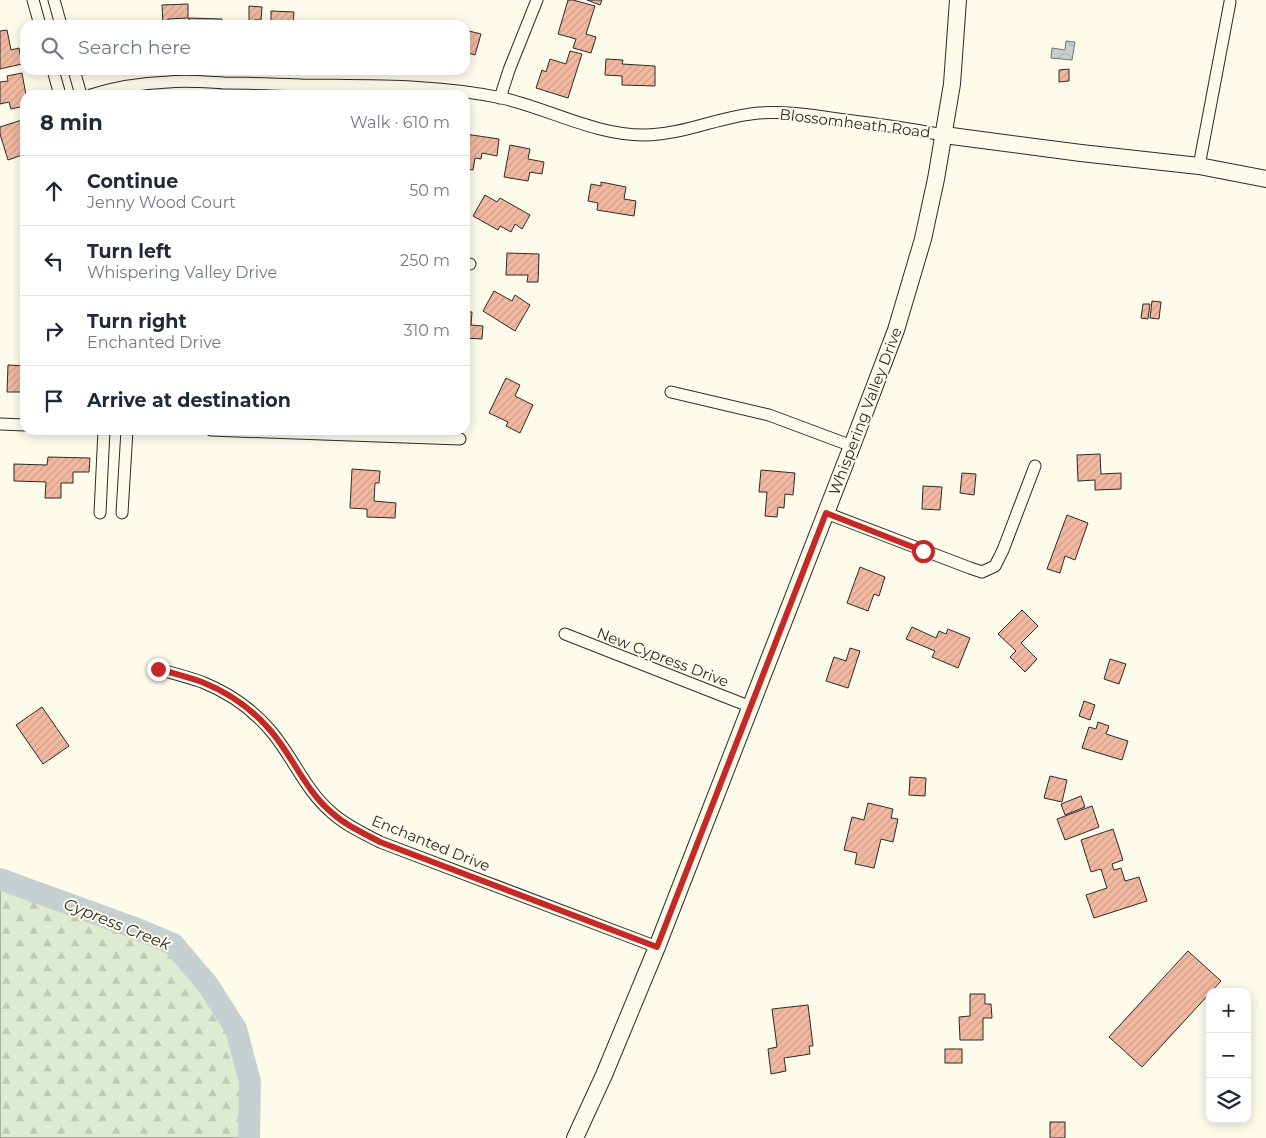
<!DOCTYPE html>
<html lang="en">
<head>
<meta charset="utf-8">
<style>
  body { margin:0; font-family:Montserrat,sans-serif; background:#f2f2f3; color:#1f2937 }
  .controls { position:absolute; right:15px; bottom:15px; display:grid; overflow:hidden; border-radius:10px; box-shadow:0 2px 12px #0003 }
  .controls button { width:45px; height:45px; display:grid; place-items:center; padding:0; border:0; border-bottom:1px solid #e0e1e3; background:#fff; color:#1f2937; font:25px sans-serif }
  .stop { position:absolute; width:15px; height:15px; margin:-11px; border:4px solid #c62828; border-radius:50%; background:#fff }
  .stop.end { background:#c62828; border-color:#fff; box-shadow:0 1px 5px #0008 }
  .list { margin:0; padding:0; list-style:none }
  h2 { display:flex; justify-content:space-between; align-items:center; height:65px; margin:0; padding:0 20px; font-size:21px }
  h2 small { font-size:16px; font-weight:400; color:#747a83 }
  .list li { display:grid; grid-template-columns:32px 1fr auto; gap:15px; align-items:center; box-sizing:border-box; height:70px; padding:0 20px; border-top:1px solid #e0e1e3 }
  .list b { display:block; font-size:19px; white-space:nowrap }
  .list p { margin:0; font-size:16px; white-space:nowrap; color:#747a83 }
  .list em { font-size:16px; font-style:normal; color:#747a83 }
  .icon { flex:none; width:28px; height:28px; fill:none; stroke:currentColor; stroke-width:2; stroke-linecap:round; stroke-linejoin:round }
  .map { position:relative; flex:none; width:1266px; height:1138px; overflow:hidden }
  .search { position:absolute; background:#fff; box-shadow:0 2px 12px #0003; left:20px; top:20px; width:450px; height:55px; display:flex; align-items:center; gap:12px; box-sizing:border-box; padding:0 18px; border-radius:15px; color:#747a83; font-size:19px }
  .panel { position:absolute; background:#fff; box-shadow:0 2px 12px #0003; left:20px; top:90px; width:450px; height:345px; border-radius:15px }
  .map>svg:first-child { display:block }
</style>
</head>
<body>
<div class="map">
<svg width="1266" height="1138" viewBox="0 0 1266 1138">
  <defs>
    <pattern id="forest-firs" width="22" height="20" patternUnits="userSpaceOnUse" patternTransform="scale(1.25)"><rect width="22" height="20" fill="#deebd1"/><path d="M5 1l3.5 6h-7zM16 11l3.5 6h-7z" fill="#bfcab4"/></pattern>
    <pattern id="water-waves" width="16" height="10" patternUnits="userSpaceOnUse" patternTransform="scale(1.25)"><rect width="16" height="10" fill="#c7d0d0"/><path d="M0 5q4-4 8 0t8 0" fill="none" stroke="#abb3b3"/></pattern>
    <pattern id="building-hatch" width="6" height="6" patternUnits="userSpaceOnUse" patternTransform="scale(1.25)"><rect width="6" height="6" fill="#f2b8a0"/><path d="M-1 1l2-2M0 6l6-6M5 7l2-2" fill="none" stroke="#d09e8a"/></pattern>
  </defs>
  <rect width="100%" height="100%" fill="#fdfbea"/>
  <polygon fill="url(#forest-firs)" stroke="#74746e" points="0,879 135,928 173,944 208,985 236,1029 250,1082 249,1138 0,1138"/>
  <polygon fill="url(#water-waves)" stroke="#74746e" points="1066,41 1075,42 1072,60 1051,58 1052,48 1065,50"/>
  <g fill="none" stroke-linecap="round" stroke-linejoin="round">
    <polyline stroke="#c7d0d0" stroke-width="22" points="0,879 135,928 173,944 208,985 236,1029 250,1082 249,1138"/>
  </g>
  <g fill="url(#building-hatch)" stroke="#2b2b2b">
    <polygon points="568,0 573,0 595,6 586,34 596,37 591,53 573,48 576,39 558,34"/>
    <polygon points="587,0 602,0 600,5"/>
    <polygon points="188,4 188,18 168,19 168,25 163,25 162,5"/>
    <polygon points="249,6 262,7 261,20 254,20 254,25 249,25"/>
    <polygon points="271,11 294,12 293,25 271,25"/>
    <polygon points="189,18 222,19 222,25 188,25"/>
    <polygon points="362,21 393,22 393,25 362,25"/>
    <rect x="135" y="22" width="11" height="3"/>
    <polygon points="407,22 439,24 439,25 407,25"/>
    <rect x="313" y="24" width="29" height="1"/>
    <polygon points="7,30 11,50 19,48 22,64 0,69 0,31"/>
    <polygon points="465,30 481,34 475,55 465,52"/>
    <polygon points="570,51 582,54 568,98 536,88 542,70 546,72 550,59 566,64"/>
    <polygon points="606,59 623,60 622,64 655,66 655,86 622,85 622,76 605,75"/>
    <polygon points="1069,69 1069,81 1059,82 1059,70"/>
    <polygon points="22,73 26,95 25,95 25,106 11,109 9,102 0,104 0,82 8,81 7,76"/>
    <polygon points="25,119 25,154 8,160 0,134 0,127"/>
    <polygon points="465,134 499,139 497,156 482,153 481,159 475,158 473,170 465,169"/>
    <polygon points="510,145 530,149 528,159 544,162 542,174 530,172 528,181 504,177"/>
    <polygon points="601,182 626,187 624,199 636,201 634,216 597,210 598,203 588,201 591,184 601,186"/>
    <polygon points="485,195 497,202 500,198 530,215 522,229 515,224 511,232 500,226 498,230 473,216"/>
    <polygon points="465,209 468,209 466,225 465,225"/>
    <polygon points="507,253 539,254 538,282 527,282 528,275 506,275"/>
    <polygon points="494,291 512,301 515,295 530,305 515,331 483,311"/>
    <polygon points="1152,301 1161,302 1159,319 1150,318"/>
    <polygon points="1143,304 1150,304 1148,319 1141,318"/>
    <polygon points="465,312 472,312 471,325 483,326 482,339 465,338"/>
    <polygon points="8,365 25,366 25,392 7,392"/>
    <polygon points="506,378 520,385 515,396 533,405 520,433 506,426 508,422 489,413"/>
    <polygon points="1100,454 1101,474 1121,473 1121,489 1095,490 1095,480 1078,481 1077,455"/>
    <polygon points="48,457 90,458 89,472 73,472 73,483 61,483 61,498 45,498 46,482 14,481 14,464 47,465"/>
    <polygon points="352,469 380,471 379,483 375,483 374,501 396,503 395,518 367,517 367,509 350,508"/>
    <polygon points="761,470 795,473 793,495 785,494 784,508 778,507 777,517 765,516 767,492 759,492"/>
    <polygon points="962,473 976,474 974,495 960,493"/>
    <polygon points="923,486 942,487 940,510 922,509"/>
    <polygon points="1067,515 1088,523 1075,560 1065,556 1060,573 1047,569"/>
    <polygon points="860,567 885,577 879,596 874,594 868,611 847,603"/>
    <polygon points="1022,610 1038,626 1021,643 1037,659 1025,672 1010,657 1016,651 998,634"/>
    <polygon points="912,627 936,638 939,631 946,634 948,629 970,638 958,668 932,657 935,651 906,639"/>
    <polygon points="850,648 860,651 848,688 826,681 834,657 846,661"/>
    <polygon points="1110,659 1126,664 1119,684 1104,679"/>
    <polygon points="1084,701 1095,705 1090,720 1079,716"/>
    <polygon points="42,707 69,746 43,764 16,725"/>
    <polygon points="1098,722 1109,726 1106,734 1128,741 1122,760 1082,748 1089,727 1096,729"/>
    <polygon points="1050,776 1067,780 1062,802 1044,798"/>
    <polygon points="910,777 926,778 925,796 909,795"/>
    <polygon points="1081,796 1085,807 1065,815 1061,804"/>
    <polygon points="868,803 893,809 891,818 898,819 893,842 881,839 874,868 855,864 857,853 844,850 852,817 864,820"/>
    <polygon points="1092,806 1099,827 1065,840 1057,819"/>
    <polygon points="1113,829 1123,860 1112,864 1114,870 1121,868 1125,881 1139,877 1147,901 1094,918 1086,895 1107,888 1101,869 1091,872 1081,840"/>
    <polygon points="1188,951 1221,981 1211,992 1210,992 1210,993 1142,1067 1109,1037"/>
    <polygon points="970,994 985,994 985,1004 991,1004 992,1018 983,1018 983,1040 960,1040 959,1017 970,1016"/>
    <polygon points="808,1005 813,1046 809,1046 810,1054 784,1058 786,1071 771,1074 768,1049 777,1047 772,1009"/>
    <rect x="945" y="1049" width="17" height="14"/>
    <rect x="1050" y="1122" width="15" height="16"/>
  </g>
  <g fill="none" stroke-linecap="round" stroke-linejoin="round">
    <g stroke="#2b2b2b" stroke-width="13">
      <g id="street">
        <polyline points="33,0 40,25"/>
        <polyline points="54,0 61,25"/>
        <polyline points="53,70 60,95"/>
        <polyline points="74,70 81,95"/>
        <path d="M91 95C116 87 142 83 168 82 186 80 206 82 224 83 250 83 276 84 302 85 369 86 436 84 502 98 550 109 594 135 644 135 684 135 720 116 759 113 788 111 817 116 845 120 879 124 911 129 944 135"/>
        <polyline points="500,98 509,70 537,0"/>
        <polyline points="1199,166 1230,2"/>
        <polyline points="465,264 470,264"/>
        <polyline points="671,392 769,415 852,446"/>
        <polyline points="0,424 25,425"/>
        <polyline points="211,430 460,439"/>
        <polyline points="100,513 104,430"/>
        <polyline points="122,513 127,430"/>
        <polyline points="826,513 970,568 982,572 995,566 1003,550 1035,466"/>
        <polyline points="565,634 751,707"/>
        <path d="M158 669C172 673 188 677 202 682 227 692 252 709 270 730 292 755 305 790 331 812 345 825 363 833 380 842L657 947"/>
      </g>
    </g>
    <g stroke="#2b2b2b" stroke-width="18">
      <g id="secondary">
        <polyline points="944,135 1081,153 1199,166 1266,179"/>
        <polyline points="575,1138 604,1075 657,947 852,446 896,330 923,239 936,179 952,84 958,0"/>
      </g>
    </g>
    <use href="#street" stroke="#fdfbea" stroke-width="11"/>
    <use href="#secondary" stroke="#fdfbea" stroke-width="16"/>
  </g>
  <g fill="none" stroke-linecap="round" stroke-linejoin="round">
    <path stroke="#c62828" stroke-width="6" d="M158 669C172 673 188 677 202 682 227 692 252 709 270 730 292 755 305 790 331 812 345 825 363 833 380 842L657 947 826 513 923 551"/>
  </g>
  <g text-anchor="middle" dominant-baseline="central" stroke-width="4" stroke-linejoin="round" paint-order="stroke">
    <g font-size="15" fill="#2b2b2b" stroke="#fdfbea">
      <text transform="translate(855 123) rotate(7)">Blossomheath Road</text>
      <text transform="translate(865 411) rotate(-69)">Whispering Valley Drive</text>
      <text transform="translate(663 657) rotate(21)">New Cypress Drive</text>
      <text transform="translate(431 843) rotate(22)">Enchanted Drive</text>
    </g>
    <g font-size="16" font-style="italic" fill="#2b2b2b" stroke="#fdfbea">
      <text transform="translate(117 924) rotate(22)">Cypress Creek</text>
    </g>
  </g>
</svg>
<div class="controls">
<button>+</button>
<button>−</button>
<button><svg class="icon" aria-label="layers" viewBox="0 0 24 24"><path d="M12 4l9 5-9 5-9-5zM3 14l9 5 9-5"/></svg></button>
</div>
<div class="stop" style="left:923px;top:551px"></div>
<div class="stop end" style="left:158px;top:669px"></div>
<div class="search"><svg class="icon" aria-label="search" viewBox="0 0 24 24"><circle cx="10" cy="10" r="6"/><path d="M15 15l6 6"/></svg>Search here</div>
<section class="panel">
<h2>8 min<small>Walk · 610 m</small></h2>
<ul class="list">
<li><svg class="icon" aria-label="ahead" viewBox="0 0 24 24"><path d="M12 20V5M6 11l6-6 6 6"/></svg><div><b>Continue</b><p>Jenny Wood Court</p></div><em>50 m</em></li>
<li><svg class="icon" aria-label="left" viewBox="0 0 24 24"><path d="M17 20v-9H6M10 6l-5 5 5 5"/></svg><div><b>Turn left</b><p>Whispering Valley Drive</p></div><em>250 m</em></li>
<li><svg class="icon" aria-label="right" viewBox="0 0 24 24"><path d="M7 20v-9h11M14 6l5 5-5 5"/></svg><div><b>Turn right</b><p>Enchanted Drive</p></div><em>310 m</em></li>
<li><svg class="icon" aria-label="arrive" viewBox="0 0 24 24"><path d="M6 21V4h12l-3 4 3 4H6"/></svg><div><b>Arrive at destination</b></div></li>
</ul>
</section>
</div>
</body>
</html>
